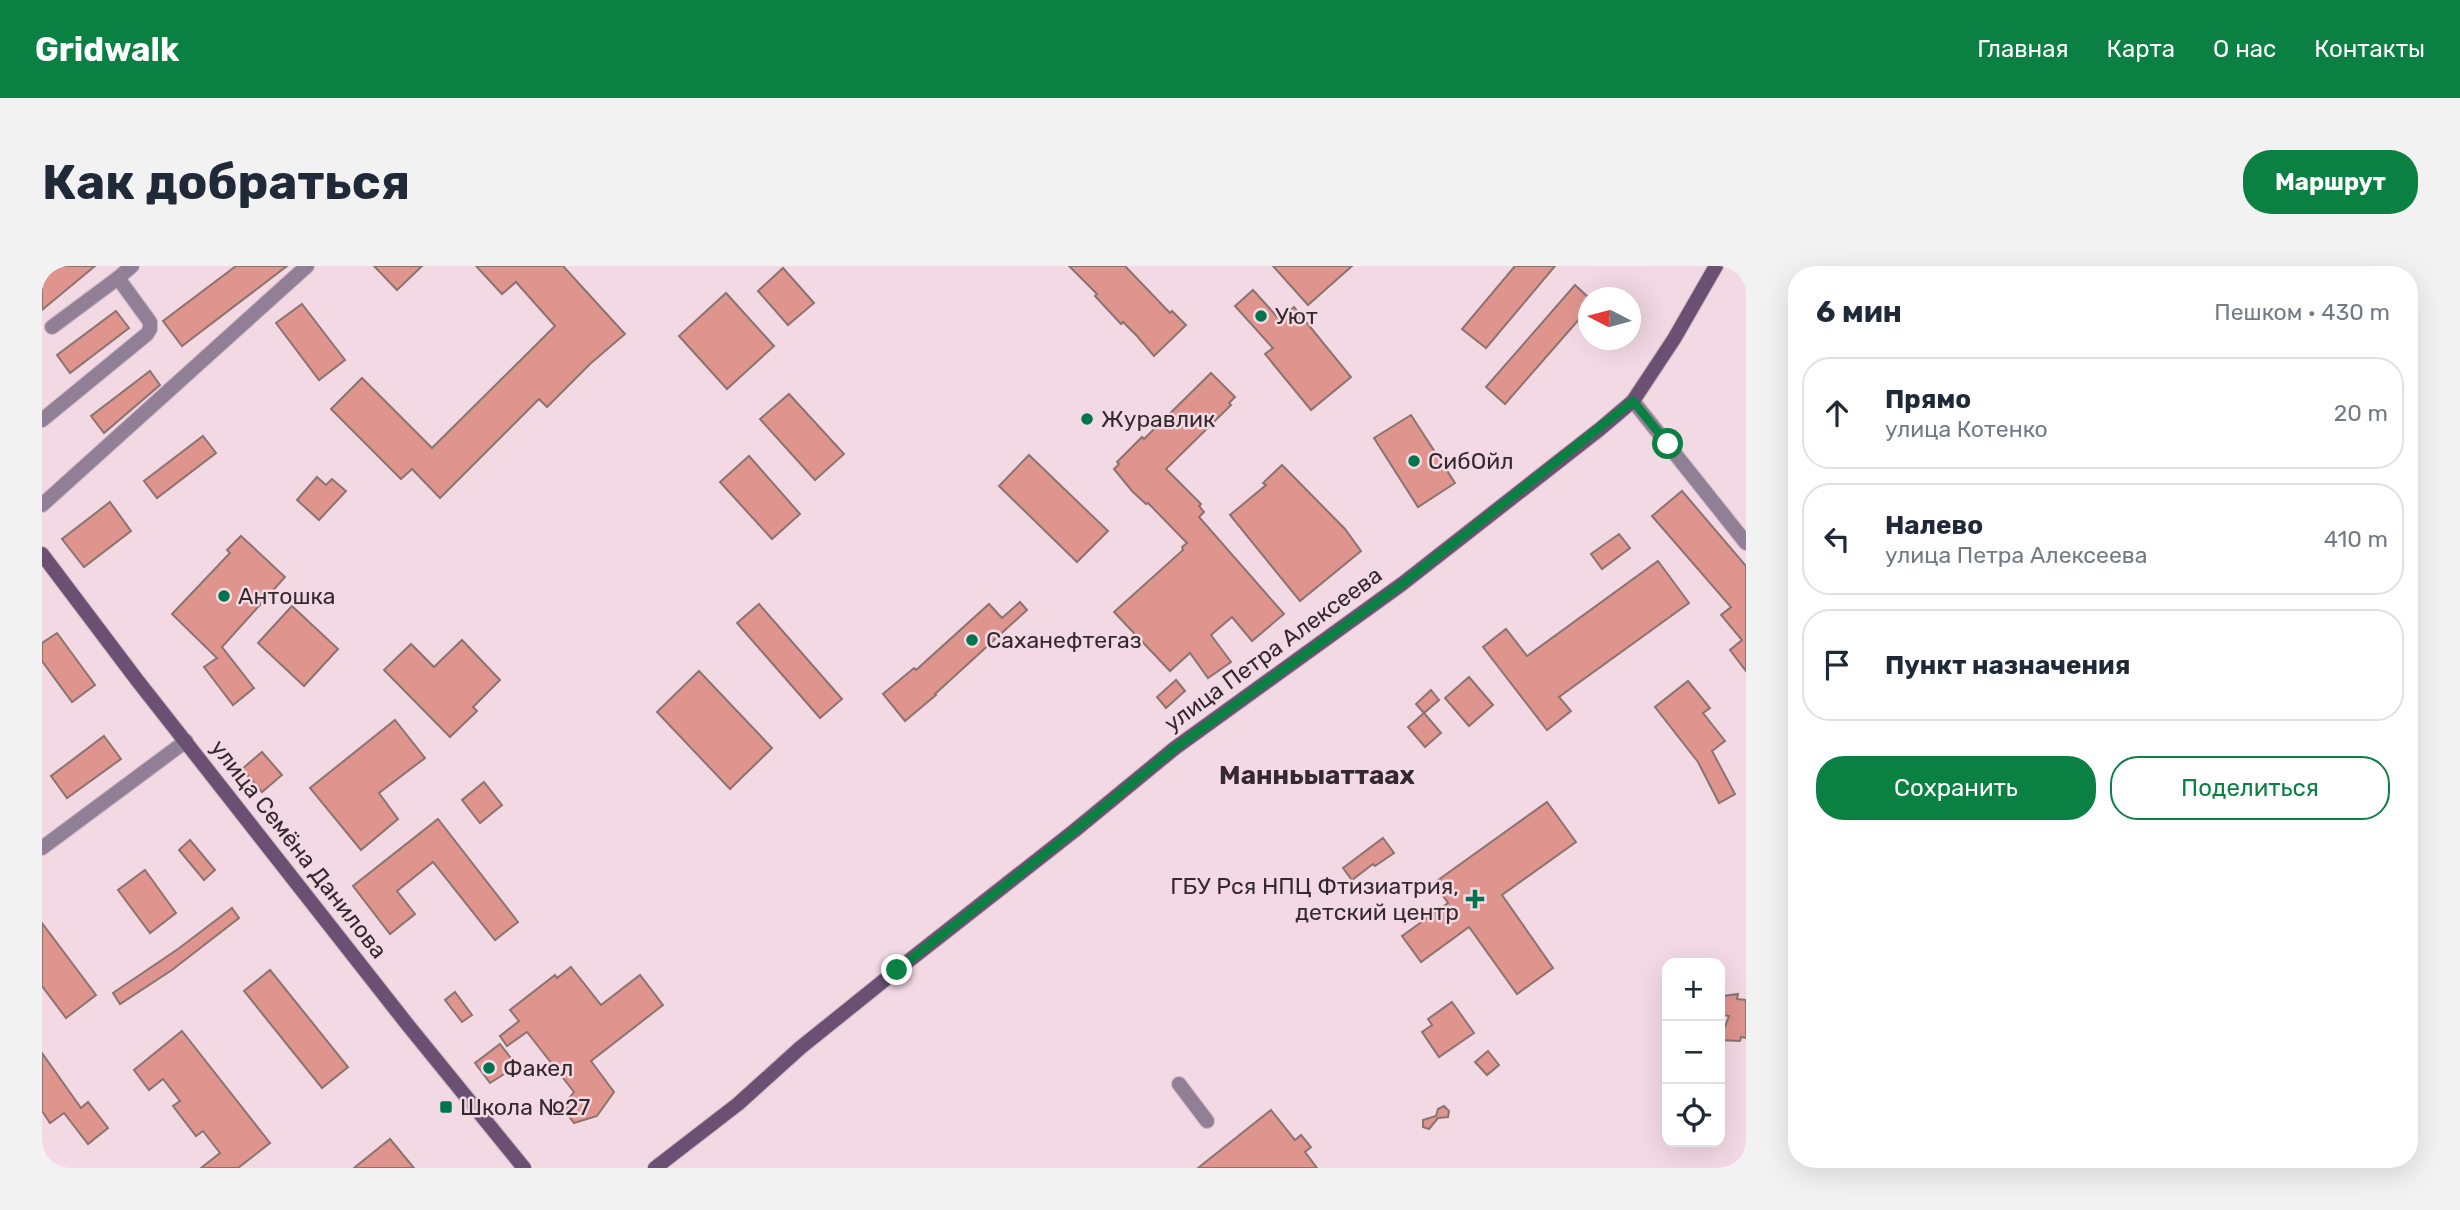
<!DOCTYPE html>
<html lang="ru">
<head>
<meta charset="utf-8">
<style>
  body { margin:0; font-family:Rubik,sans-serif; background:#f2f2f3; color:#1f2937 }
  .controls { position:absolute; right:21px; bottom:21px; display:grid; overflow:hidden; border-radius:14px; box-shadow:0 7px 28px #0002 }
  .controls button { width:63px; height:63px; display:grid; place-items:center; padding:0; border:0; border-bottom:2px solid #e0e1e3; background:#fff; color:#1f2937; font:35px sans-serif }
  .compass { position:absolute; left:1536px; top:21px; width:63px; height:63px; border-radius:50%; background:#fff; box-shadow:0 7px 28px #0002; rotate:276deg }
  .stop { position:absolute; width:21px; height:21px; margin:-16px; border:5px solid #0b8043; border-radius:50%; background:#fff }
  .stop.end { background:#0b8043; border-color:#fff; box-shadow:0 2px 7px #0008 }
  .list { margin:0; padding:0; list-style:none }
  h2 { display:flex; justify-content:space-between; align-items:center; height:91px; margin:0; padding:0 28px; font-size:30px }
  h2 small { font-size:23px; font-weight:400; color:#747a83 }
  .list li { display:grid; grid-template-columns:46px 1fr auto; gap:21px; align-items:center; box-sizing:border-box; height:112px; margin:0 14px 14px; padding:0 14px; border:2px solid #e0e1e3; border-radius:28px }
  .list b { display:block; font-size:26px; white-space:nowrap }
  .list p { margin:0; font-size:23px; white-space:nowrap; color:#747a83 }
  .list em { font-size:23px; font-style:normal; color:#747a83 }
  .actions { display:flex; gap:14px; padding:21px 28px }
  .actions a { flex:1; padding:16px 0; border:2px solid #0b8043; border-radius:28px; text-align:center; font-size:24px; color:#0b8043 }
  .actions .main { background:#0b8043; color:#fff }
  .icon { flex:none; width:38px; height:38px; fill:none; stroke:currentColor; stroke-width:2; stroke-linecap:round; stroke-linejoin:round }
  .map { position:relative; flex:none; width:1704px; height:902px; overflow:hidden; border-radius:28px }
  header { display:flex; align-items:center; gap:42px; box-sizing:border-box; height:98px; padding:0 35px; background:#0b8043; color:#fff }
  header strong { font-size:33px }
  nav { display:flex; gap:38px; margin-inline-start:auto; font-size:24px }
  .intro { display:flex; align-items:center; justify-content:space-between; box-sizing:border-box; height:168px; padding:0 42px }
  h1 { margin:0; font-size:49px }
  .button { padding:18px 32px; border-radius:28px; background:#0b8043; color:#fff; font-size:24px; font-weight:700 }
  main { display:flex; gap:42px; padding:0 42px }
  aside { flex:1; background:#fff; border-radius:28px; box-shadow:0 7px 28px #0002 }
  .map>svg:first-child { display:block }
</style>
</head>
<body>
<header>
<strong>Gridwalk</strong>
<nav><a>Главная</a><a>Карта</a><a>О нас</a><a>Контакты</a></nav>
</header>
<div class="intro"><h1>Как добраться</h1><a class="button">Маршрут</a></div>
<main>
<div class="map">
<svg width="1704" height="902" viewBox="0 0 1704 902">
  <rect width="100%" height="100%" fill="#f3d9e4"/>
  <g fill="#e0948e" stroke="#8b7370" stroke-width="2">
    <polygon points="0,0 53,0 0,44"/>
    <polygon points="194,0 245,0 140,80 121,55"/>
    <polygon points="332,0 380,0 355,24"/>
    <polygon points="434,0 521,0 583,68 548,98 505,141 497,133 398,232 370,203 359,213 289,143 320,112 390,182 513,60 474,16 460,28"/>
    <polygon points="1027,0 1083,0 1128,47 1130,45 1144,59 1112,90 1095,70 1081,56 1079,58 1053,30 1055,28"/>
    <polygon points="1231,0 1310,0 1266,39"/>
    <polygon points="1473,0 1513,0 1444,82 1420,63"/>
    <polygon points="741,2 772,37 746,59 716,25"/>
    <polygon points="1533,19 1546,31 1546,43 1463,138 1444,121"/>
    <polygon points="1211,24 1238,54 1252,41 1309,111 1269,144 1223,88 1231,82 1193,40"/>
    <polygon points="684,27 732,80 685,123 637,70"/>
    <polygon points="260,38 303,94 277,114 234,57"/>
    <polygon points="74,45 87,62 28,107 15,89"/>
    <polygon points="108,105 118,119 62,167 49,150"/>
    <polygon points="1169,107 1193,131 1187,137 1189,139 1124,203 1159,238 1157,240 1162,246 1157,251 1242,348 1210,375 1190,351 1169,369 1189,396 1166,412 1148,387 1128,405 1072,346 1141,284 1140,281 1145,277 1106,237 1104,238 1090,225 1072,203 1077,198 1075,196 1100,171 1102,173"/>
    <polygon points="747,128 802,188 773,214 718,153"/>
    <polygon points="1369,149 1413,217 1376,241 1332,172"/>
    <polygon points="161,170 174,187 115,232 102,215"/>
    <polygon points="987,189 1066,265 1035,296 957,220"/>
    <polygon points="707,190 758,248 730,273 678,216"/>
    <polygon points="1240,199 1303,263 1319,285 1258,335 1188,249 1224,219 1221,217"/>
    <polygon points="275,211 284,219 290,213 304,225 277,254 255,234"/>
    <polygon points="1640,225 1704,300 1704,405 1688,384 1700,374 1679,349 1689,341 1610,250"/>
    <polygon points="68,236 89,265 42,301 20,273"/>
    <polygon points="1577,268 1588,282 1560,303 1549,288"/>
    <polygon points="199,270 243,311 180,381 212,422 191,439 162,401 175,392 130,348 188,287 185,284"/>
    <polygon points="1616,295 1647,337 1517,431 1529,445 1505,464 1441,381 1464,363 1485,390"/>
    <polygon points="978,336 985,344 893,428 894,429 863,455 841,428 872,402 874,404 947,338 960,352"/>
    <polygon points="717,338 800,433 778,452 695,357"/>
    <polygon points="250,340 296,383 262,420 216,377"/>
    <polygon points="15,367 53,419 30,436 0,395 0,377"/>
    <polygon points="420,374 458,414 431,441 435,445 408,471 342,404 369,378 392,401"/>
    <polygon points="657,405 730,482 688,523 615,446"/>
    <polygon points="1427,411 1451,439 1427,460 1403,432"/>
    <polygon points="1134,414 1143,425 1124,442 1115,431"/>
    <polygon points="1646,415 1668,442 1661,447 1683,475 1670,485 1693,528 1677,537 1656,496 1613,441"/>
    <polygon points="1389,424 1397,434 1382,447 1374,438"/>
    <polygon points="1382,447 1399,467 1383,481 1366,461"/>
    <polygon points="353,454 383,492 337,527 356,553 319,584 268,522"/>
    <polygon points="62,470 79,493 25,532 9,510"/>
    <polygon points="220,486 240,509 220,526 200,503"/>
    <polygon points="442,516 460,539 438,557 420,534"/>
    <polygon points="1505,536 1534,576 1460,629 1511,702 1475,728 1427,661 1379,696 1360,670 1406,637 1392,617"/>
    <polygon points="396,553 476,656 453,674 391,596 355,625 373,648 348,668 311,620"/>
    <polygon points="1341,572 1352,587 1333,600 1331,598 1310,614 1301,602"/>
    <polygon points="148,574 173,604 162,614 137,584"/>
    <polygon points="103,604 134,647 108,667 76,624"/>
    <polygon points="190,642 197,652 130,704 78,738 71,727 136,683"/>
    <polygon points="0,657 54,729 24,752 0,720"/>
    <polygon points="529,701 559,739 598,709 621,739 549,795 572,826 555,850 532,857 520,841 532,826 485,766 465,780 458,770 477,755 468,744 513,709 515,712"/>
    <polygon points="228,704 306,801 280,822 202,725"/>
    <polygon points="413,726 430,749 420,756 403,734"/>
    <polygon points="1696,728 1695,733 1704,734 1704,772 1699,771 1698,775 1678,774 1687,750 1680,749 1682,730"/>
    <polygon points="1410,736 1432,767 1397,791 1380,766 1390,759 1386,753"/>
    <polygon points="140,765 228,877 196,902 159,902 178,887 161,865 154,870 131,840 138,835 121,813 107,824 92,804"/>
    <polygon points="458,778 475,800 448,817 433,797"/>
    <polygon points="1446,785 1457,799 1445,809 1433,796"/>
    <polygon points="0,787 39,842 46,836 66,862 46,878 22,847 8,857 0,845"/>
    <polygon points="1402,840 1407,845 1406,851 1396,852 1387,863 1381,861 1381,854 1394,850 1396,843"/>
    <polygon points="1229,844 1253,874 1259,869 1269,881 1263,886 1275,902 1156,902"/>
    <polygon points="348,873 372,902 312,902"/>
  </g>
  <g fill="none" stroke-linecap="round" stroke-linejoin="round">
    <g stroke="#cdb6c0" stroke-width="16">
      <g id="street">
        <polyline points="10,61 76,12"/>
        <polyline points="1591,135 1704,277"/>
        <polyline points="0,154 105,68 108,63 108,56 76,12 90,0"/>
        <polyline points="0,239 265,0"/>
        <polyline points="0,582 144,475"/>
        <polyline points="1137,818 1165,855"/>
      </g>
    </g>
    <g stroke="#cdb6c0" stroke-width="16">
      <g id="secondary">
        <polyline points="0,288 95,414 365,758 482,902"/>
        <polyline points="613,902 696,838 758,782 855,704 1032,565 1133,482 1360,318 1558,163 1591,135 1632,73 1674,0"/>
      </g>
    </g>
    <use href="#street" stroke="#917f98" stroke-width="14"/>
    <use href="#secondary" stroke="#6a5174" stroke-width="14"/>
  </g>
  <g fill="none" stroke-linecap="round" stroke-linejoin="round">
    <polyline stroke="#0b8043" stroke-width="9" points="855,704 1032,565 1133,482 1360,318 1591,135 1626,178"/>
  </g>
  <g fill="#00744f" stroke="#f3d9e4" stroke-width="2.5">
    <circle cx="1219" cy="50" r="7"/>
    <circle cx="1045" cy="153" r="7"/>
    <circle cx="1372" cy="195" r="7"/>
    <circle cx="182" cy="330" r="7"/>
    <circle cx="930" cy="374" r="7"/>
    <path d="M1429.5 622.5h7v7h7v7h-7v7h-7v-7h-7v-7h7z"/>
    <circle cx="447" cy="802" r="7"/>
    <rect x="397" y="834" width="14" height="14" rx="3.5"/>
  </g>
  <g text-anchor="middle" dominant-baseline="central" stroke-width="5" stroke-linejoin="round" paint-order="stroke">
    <g font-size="23" fill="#342a2e" stroke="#f3d9e4" text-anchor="start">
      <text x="1233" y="50">Уют</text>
      <text x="1059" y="153">Журавлик</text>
      <text x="1386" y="195">СибОйл</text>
      <text x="196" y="330">Антошка</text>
      <text x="944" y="374">Саханефтегаз</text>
      <text x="1417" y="620" text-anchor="end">ГБУ Рся НПЦ Фтизиатрия,<tspan x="1417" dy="26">детский центр</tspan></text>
      <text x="461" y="802">Факел</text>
      <text x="418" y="841">Школа №27</text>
    </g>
    <g font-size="23" fill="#342a2e" stroke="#f3d9e4">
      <text transform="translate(1231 383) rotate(-36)">улица Петра Алексеева</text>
      <text transform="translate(257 583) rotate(52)">улица Семёна Данилова</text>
    </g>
    <g font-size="26" font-weight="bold" fill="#342a2e" stroke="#f3d9e4">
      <text x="1275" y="509">Манньыаттаах</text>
    </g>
  </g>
</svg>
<div class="controls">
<button>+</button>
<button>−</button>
<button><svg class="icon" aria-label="locate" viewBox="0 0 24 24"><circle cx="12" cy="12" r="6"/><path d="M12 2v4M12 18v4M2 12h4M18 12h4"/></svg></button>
</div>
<svg class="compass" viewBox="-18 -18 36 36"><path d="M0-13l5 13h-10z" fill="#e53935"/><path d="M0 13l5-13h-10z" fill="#747a83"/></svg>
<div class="stop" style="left:1626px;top:178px"></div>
<div class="stop end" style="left:855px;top:704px"></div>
</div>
<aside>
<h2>6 мин<small>Пешком · 430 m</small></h2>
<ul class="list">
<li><svg class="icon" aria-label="ahead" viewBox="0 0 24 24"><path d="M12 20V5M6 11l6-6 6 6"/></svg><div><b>Прямо</b><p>улица Котенко</p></div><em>20 m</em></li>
<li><svg class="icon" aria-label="left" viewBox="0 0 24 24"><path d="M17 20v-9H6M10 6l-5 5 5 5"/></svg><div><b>Налево</b><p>улица Петра Алексеева</p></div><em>410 m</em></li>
<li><svg class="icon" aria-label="arrive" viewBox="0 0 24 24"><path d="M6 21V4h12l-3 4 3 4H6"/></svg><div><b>Пункт назначения</b></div></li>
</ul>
<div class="actions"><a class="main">Сохранить</a><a>Поделиться</a></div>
</aside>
</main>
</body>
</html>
